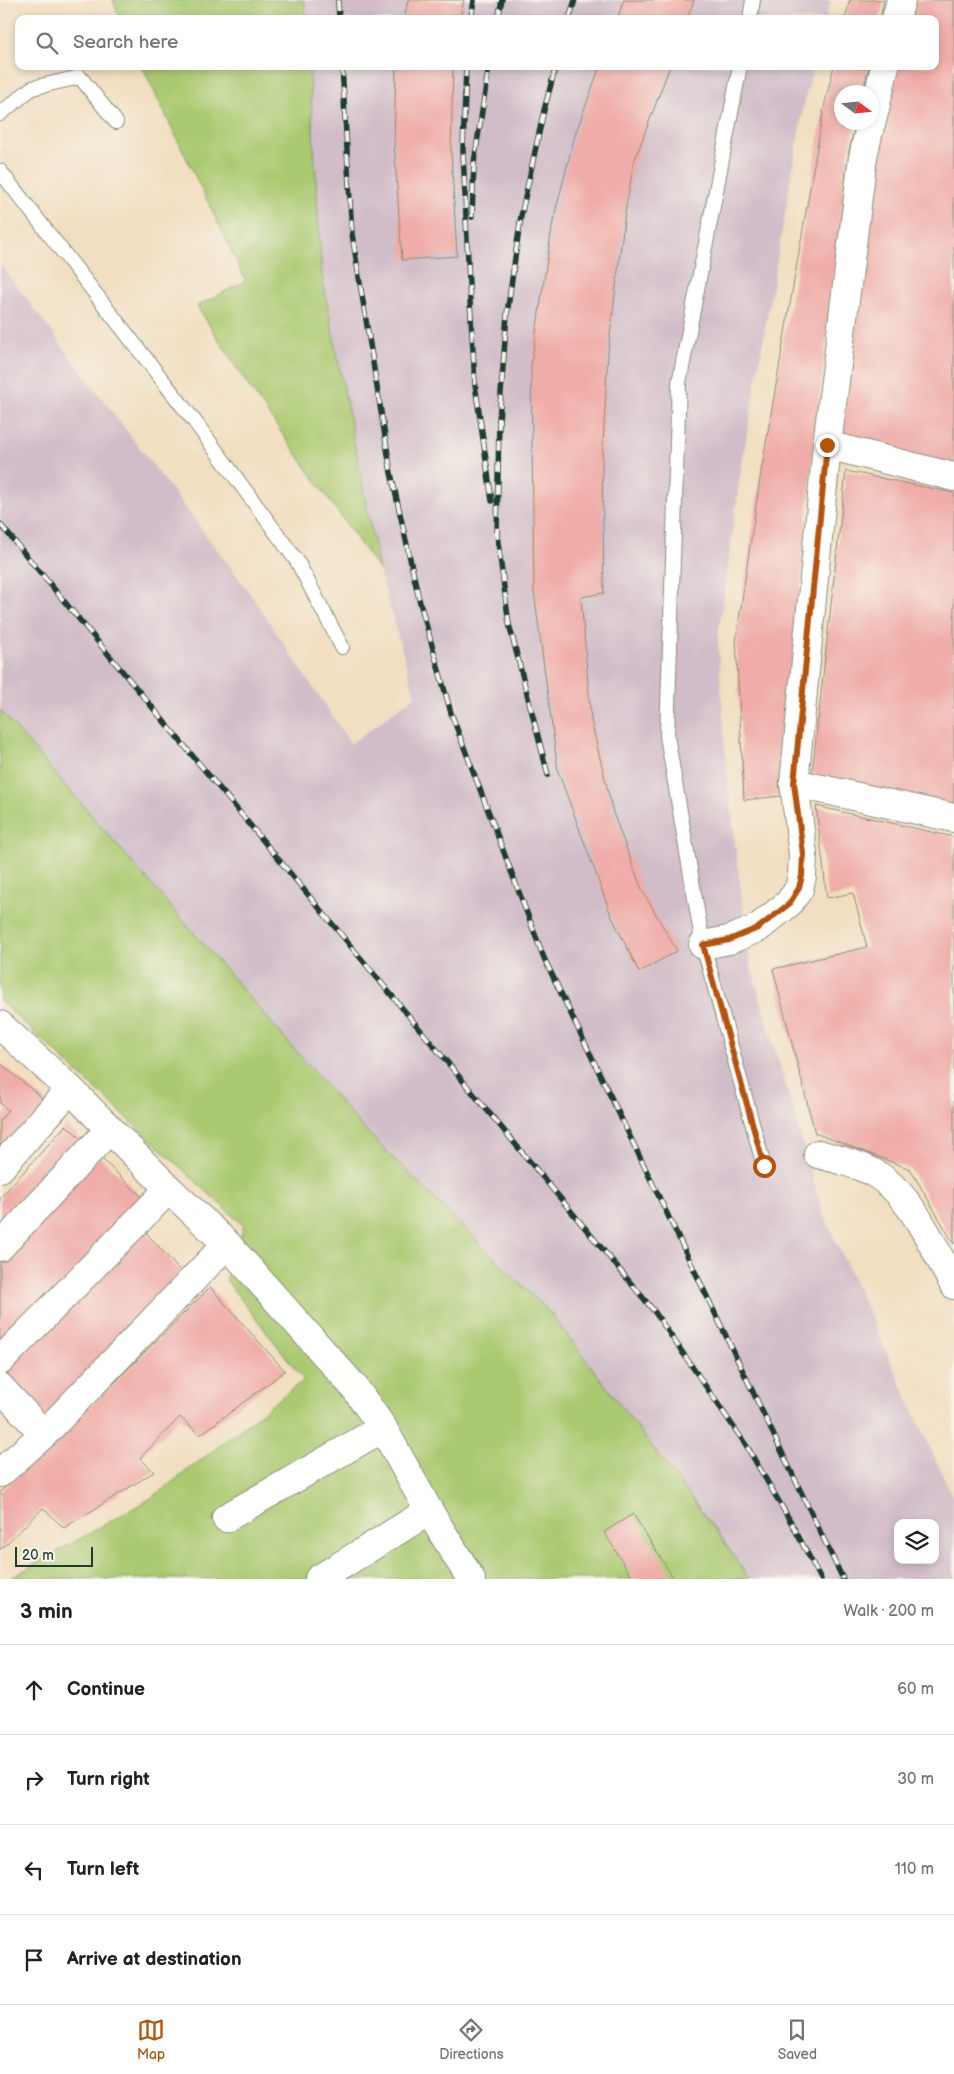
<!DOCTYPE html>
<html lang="en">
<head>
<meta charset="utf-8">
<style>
  body { margin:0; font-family:"Balsamiq Sans",sans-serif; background:#f2f2f2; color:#202124 }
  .controls { position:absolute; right:15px; bottom:15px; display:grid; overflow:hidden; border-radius:10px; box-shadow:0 2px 8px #0003 }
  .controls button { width:45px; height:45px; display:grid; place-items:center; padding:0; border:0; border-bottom:1px solid #e0e0e0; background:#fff; color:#202124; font:25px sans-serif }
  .compass { position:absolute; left:834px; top:85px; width:45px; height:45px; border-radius:50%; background:#fff; box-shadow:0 2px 8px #0003; rotate:105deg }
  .scale { position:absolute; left:15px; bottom:12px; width:78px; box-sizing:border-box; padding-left:5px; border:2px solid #1f3d34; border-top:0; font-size:14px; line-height:18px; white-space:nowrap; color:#1f3d34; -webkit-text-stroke:4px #f7f3e8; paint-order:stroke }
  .stop { position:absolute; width:15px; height:15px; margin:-11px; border:4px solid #b45309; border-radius:50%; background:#fff }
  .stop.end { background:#b45309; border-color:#fff; box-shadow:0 1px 5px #0008 }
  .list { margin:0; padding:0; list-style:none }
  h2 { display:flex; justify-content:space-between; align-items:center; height:65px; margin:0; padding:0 20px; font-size:21px }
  h2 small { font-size:16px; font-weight:400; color:#757577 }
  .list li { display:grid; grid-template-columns:32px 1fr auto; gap:15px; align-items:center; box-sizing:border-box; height:90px; padding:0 20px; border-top:1px solid #e0e0e0 }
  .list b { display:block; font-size:19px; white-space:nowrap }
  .list em { font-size:16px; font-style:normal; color:#757577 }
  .icon { flex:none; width:28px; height:28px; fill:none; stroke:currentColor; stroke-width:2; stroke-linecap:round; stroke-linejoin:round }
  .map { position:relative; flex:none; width:954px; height:1579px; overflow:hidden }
  .search { position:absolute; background:#fff; box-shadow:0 2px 8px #0003; left:15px; right:15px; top:15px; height:55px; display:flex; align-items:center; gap:12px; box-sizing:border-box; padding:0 18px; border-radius:10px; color:#757577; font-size:19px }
  .sheet { height:425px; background:#fff }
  nav { display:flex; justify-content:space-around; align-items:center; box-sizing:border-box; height:70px; border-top:1px solid #e0e0e0; background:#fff; font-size:14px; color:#757577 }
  nav a { display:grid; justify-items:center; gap:2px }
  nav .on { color:#b45309 }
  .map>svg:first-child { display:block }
</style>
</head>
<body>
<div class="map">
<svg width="954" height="1579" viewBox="0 0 954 1579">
  <rect width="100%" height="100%" fill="#f7f3e8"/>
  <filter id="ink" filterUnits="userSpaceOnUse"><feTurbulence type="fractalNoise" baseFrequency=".02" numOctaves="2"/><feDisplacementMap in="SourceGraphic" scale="10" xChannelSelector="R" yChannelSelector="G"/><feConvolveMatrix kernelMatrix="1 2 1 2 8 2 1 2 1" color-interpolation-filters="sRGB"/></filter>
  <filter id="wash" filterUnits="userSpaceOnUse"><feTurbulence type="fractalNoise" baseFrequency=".0096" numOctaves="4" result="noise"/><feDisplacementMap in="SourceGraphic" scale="20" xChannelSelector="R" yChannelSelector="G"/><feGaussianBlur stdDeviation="1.12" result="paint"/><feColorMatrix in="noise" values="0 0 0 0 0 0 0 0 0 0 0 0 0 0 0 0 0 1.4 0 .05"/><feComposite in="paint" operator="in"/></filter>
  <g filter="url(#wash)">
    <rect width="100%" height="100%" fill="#f2dec0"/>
    <g fill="#d1bdc9" fill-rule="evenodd">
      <polygon points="304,0 831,0 826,19 306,19"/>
      <path d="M309 66H814L804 103 742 463 718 637 727 776 750 964 823 1213 954 1500V1579H749L720 1536 552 1315 362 1127 0 710V264L247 589 351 744 415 696 379 570 322 277ZM898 1523H935V1560H898Z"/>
    </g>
    <g fill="#aac970" stroke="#648352">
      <polygon points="113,0 304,0 306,19 120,19"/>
      <polygon points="142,66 309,66 322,277 379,570 245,381 197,306 246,281"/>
      <polygon points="0,710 362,1127 552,1315 720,1536 749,1579 9,1579 153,1497 304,1380 226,1280 244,1226 0,1001"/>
    </g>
    <g id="blocks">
      <g fill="#f0aca8">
        <polygon points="408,0 464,0 460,19 404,19"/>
        <polygon points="624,0 694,0 687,19 617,19"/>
        <polygon points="850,0 884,0 880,19 845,19"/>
        <polygon points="915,0 954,0 954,465 841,437 876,158 899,66 935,66 935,19 911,19"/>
        <polygon points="396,66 453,66 451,152 457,256 402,260 394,142"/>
        <polygon points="600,66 670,66 634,162 625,213 608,352 602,463 604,593 581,597 591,720 613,813 642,890 677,951 639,972 611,915 558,771 534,592 531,365 553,221 575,135"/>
        <polygon points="834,66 869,66 863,92 842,92 842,122 856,122 849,151 814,442 781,796 744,800 736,640 761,472 824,107"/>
        <polygon points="846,471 954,493 954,805 812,774"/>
        <polygon points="816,806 954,837 954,1244 910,1169 815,1133 773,969 867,947 853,893 827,898"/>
        <polygon points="0,1063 48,1103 0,1155 0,1121 8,1110 0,1103"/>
        <polygon points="66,1125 87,1144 0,1239 0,1198"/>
        <polygon points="99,1156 144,1199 0,1348 0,1261"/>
        <polygon points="143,1229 181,1272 44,1421 2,1377"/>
        <polygon points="210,1287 285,1371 200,1435 180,1417 140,1458 154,1472 64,1528 43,1508 0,1550 0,1492 57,1440"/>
        <polygon points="633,1514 674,1579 633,1579 604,1532"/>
      </g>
    </g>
  </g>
  <g filter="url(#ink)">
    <use href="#blocks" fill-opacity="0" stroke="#888e7a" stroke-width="1"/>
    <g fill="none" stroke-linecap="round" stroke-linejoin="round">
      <g stroke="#888e7a" stroke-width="16">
        <g id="service">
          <polyline points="750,19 753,0"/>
          <polyline points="740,66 679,383 667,736 703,945 764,1166"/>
          <polyline points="0,114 32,88 80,77 116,122"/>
          <polyline points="0,171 195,422 297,561 342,647"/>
        </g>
      </g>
      <g stroke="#888e7a" stroke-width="30">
        <g id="minor">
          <polyline points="896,19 901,0"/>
          <polyline points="872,121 885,66"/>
          <polyline points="827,445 954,477"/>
          <polyline points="794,783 954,818"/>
          <polyline points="703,945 729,940 758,928 789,903 799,889 802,876 803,854 794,783 827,445 863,157 871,122"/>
          <polyline points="0,1025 70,1089 169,1189 227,1244 355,1388 383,1428 429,1511 471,1579"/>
          <path d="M818 1154C836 1159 856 1163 872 1172 911 1192 933 1247 954 1285"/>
          <polyline points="0,1168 70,1089"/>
          <polyline points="0,1247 110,1129"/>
          <polyline points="0,1361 169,1189"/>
          <polyline points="0,1387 44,1434"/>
          <polyline points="0,1473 44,1434 227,1244"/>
          <polyline points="226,1518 383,1428"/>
          <polyline points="319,1579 429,1511"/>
        </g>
      </g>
      <use href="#service" stroke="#fff" stroke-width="14"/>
      <use href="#minor" stroke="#fff" stroke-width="28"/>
      <g stroke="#1f3d34" stroke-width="5.5">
        <g id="rail">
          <polyline points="338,0 339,19"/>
          <polyline points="471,19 474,0"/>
          <polyline points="498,19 502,0"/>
          <polyline points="569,19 575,0"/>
          <polyline points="342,66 352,234 391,473 419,599 451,713 544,958 843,1579"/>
          <polyline points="466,66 463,150 469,284 475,384 492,501"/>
          <polyline points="472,217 474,163 489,66"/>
          <polyline points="0,524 654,1311 746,1445 792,1524 821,1579"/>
          <polyline points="548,775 509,624 497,535 499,420 507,314 521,216 544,110 556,66"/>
        </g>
      </g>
      <use href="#rail" stroke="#f7f3e8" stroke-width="4" stroke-dasharray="11" stroke-linecap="butt"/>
    </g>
  </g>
  <g fill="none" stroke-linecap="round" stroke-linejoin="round" filter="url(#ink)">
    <polyline stroke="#b45309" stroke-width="6" points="764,1166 703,945 729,940 758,928 789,904 799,888 802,876 803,854 794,783 827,445"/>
  </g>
</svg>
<div class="controls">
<button><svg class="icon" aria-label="layers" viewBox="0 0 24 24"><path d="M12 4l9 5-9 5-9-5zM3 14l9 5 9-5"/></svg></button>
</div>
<svg class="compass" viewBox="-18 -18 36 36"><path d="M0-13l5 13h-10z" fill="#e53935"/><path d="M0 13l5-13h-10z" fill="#757577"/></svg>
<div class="scale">20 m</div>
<div class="stop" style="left:764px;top:1166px"></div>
<div class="stop end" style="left:827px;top:445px"></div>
<div class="search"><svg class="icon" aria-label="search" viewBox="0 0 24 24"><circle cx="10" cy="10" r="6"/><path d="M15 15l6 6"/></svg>Search here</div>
</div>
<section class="sheet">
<h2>3 min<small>Walk · 200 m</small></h2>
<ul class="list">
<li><svg class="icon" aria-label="ahead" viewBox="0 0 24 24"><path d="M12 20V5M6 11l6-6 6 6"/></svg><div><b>Continue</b></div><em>60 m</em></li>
<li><svg class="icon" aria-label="right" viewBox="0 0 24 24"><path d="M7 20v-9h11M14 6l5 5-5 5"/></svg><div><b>Turn right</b></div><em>30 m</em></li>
<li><svg class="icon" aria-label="left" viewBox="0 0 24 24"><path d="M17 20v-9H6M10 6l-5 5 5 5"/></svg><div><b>Turn left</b></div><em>110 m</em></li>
<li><svg class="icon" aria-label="arrive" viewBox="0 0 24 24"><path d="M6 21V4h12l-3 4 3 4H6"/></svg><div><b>Arrive at destination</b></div></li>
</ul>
</section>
<nav>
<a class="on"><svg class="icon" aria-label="map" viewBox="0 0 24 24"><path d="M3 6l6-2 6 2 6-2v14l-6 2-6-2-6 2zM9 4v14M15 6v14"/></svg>Map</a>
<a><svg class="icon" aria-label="directions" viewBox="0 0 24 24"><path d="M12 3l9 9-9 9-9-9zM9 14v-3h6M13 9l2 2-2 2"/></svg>Directions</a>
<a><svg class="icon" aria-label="saved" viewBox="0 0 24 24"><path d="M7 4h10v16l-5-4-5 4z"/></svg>Saved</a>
</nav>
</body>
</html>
